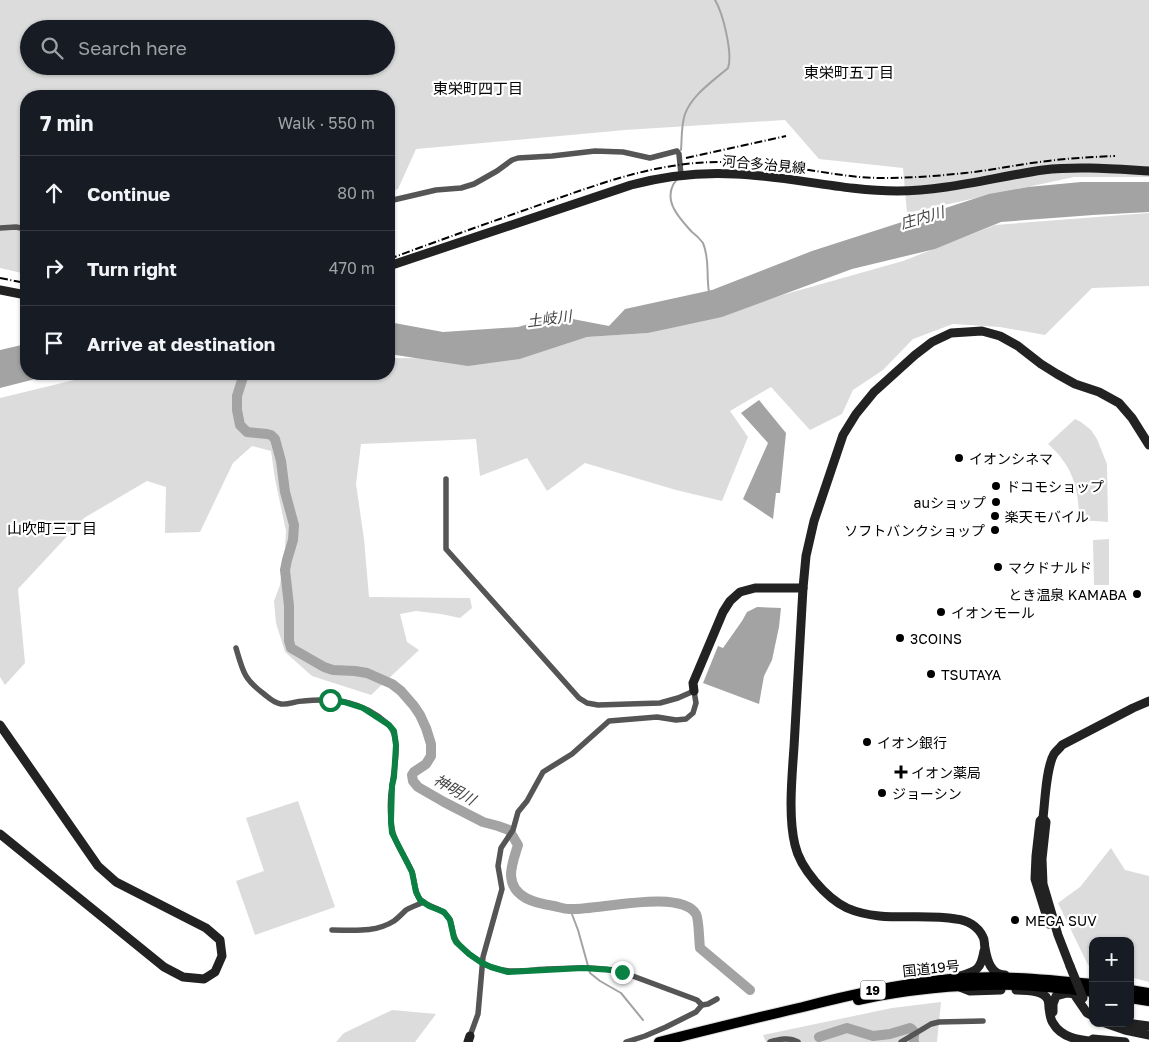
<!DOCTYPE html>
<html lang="en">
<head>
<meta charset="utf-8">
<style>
  body { margin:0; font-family:"Golos Text","Noto Sans JP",sans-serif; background:#20242c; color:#f1f3f6 }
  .controls { position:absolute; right:15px; bottom:15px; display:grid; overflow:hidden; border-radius:10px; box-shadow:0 1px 4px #0004 }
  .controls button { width:45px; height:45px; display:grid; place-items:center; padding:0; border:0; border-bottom:1px solid #363941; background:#171b24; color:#f1f3f6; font:25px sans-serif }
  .stop { position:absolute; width:15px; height:15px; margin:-11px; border:4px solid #0b8043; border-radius:50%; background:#fff }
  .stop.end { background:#0b8043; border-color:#fff; box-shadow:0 1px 5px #0008 }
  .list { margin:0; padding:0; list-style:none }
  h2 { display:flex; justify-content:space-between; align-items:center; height:65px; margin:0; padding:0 20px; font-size:21px }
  h2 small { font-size:16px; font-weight:400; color:#9ea1a6 }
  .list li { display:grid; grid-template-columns:32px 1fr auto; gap:15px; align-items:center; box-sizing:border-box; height:75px; padding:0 20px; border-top:1px solid #363941 }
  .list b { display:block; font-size:19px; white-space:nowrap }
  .list em { font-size:16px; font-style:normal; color:#9ea1a6 }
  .icon { flex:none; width:28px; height:28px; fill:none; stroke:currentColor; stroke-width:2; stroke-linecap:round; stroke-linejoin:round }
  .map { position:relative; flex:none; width:1149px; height:1042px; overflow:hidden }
  .search { position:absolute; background:#171b24; box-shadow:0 1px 4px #0004; left:20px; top:20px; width:375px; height:55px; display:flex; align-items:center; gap:12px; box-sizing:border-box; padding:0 18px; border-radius:28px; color:#9ea1a6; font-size:19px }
  .panel { position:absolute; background:#171b24; box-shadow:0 1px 4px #0004; left:20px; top:90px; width:375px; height:290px; border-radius:20px }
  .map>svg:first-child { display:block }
</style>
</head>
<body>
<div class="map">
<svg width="1149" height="1042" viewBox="0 0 1149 1042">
  <rect width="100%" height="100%" fill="#fff"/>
  <g fill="#dcdcdc" fill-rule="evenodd">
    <path d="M0 0H1149V177H1074L907 213 903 168 819 159 785 120 625 130 416 149 398 189 389 192V96H26V274L0 268ZM29 29H386V66H29Z"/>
    <polygon points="1149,213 1149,286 1092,288 1045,335 1000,327 953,324 913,339 883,370 853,390 842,414 810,430 771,387 730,411 748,437 722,501 676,490 585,463 547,491 527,458 480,476 476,439 361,444 356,484 364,539 369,597 470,598 472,608 460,618 441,614 416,611 400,614 407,642 419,650 371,695 312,676 285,652 276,623 274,601 280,585 285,548 286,531 275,479 271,451 252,446 233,463 200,532 165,533 166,487 147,481 84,518 18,589 25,663 5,685 0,677 0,398 99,374 178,374 200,376 221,374 389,374 389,358 520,359 587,337 648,333 903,261 995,225"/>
    <path d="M1075 419 1081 422 1091 430 1097 439 1107 464 1108 522 1079 520C1079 498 1076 477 1062 459 1058 453 1053 449 1048 444Z"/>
    <polygon points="1109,539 1109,585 1094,585 1093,540"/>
    <polygon points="298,801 335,907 255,935 236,881 264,871 246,818"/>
    <polygon points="1111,848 1125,870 1149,876 1149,982 1130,977 1130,941 1093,941 1093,967 1088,965 1058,903 1080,887"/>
    <polygon points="941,1002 937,1042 766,1042 763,1035 892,1008"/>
    <polygon points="392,1010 436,1014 415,1042 336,1042 344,1033"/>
  </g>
  <g fill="#a3a3a3">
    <polygon points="1081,182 1149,182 1149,212 1093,215 1001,222 935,249 852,269 722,317 648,333 587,337 520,359 468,366 389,354 389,322 443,332 518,327 557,316 609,326 625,309 712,290 812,251 989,194 1028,187"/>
    <polygon points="26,344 26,374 55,374 0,388 0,350"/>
    <polygon points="759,400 786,433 780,493 776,493 773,519 743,499 768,443 741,413"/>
    <polygon points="757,607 781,608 779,627 772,660 764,676 759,704 703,683 718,646 723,648 742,621 747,612"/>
  </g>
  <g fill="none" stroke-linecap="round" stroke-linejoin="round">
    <g stroke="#a3a3a3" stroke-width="2">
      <path d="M681 150C682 138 681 126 685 114 692 95 713 81 728 68 733 54 723 13 715 0"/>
      <path d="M677 179C676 181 674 183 673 185 664 203 681 220 692 232 696 235 700 239 703 243 710 259 706 276 709 292"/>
      <polyline points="570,909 578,930 590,973 600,981 621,993 643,1020"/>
    </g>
    <g stroke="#a3a3a3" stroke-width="10">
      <path d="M244 374 237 396V410L240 425 247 432 267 434 271 435 275 439 281 461 285 492 294 525 293 540 287 560 285 570 289 606V641L291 648 324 667 333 670 355 671 367 673 392 684 401 691 414 706 420 715 426 728 431 744V756L426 764 414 772 412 775 413 781 418 787 444 802 483 822 498 826 509 830 518 845C515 855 511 865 511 875 512 898 535 903 554 906 559 907 564 909 569 909 595 911 680 888 696 914 699 919 699 941 700 948L750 990"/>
      <path d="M819 1037 847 1028 873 1036 890 1034 910 1028C918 1033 912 1035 914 1042"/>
    </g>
    <g stroke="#dbdbdb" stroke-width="12">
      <g id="highway">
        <polyline points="1130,990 1149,993"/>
        <polyline points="1130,998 1149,1001"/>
        <path d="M858 1000C910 989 964 984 1017 985 1042 986 1068 989 1093 992"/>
        <path d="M659 1042C707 1030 755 1018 803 1007 849 995 893 985 941 980 991 974 1043 979 1093 984"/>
      </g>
    </g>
    <g stroke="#555" stroke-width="5.5">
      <polyline points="389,201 436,190 461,188 474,184 497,171 512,160 518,158 552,156 595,151 623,152 650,158 677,151 679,154 681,175"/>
      <polyline points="0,228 16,227 26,229"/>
      <polyline points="446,479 446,549 579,698 587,703 598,705 660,703 678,698 694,691 696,703 693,713 686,719 676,720 657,717 609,721 572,754 543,772 527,801 518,812 513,830 501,848 498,866 502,889 483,957 478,1014 470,1036"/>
      <path d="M236 648C243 672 244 679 264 694 269 698 274 703 281 704 288 705 296 701 303 701 336 698 362 701 388 724 402 737 394 769 392 786 390 797 390 809 391 820 391 839 405 855 412 872 415 881 414 894 421 900 430 909 442 907 449 918 452 923 452 930 454 936 458 948 479 962 491 967 509 974 528 970 547 969 572 968 597 966 622 972L697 1000 702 1005"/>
      <path d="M332 930C353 930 375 933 394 921 398 918 402 914 406 910 411 907 417 905 424 902"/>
      <polyline points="626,1042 645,1036 666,1027 696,1012 702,1005 708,1004 717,999"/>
      <path d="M770 1042C780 1039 789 1037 798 1042"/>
      <polyline points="901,1042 931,1024 939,1022 983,1021"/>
    </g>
    <g stroke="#222" stroke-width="9">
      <path d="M389 266 631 185C665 176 699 172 735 174 789 176 843 191 897 191 946 191 995 177 1043 170 1078 166 1114 169 1149 171"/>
      <polyline points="0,290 26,295"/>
      <path d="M803 588C800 641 797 694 794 747 792 776 788 817 795 845 800 868 826 898 847 908 881 923 920 913 956 919 967 920 978 926 983 937 985 940 984 944 985 948 987 960 991 975 1005 975"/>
      <polyline points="694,691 693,683 723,612 730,601 740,592 755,588 803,588 806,556 814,521 843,435 856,414 874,392 915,355 932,342 951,333 982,331 1000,336 1018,346 1041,364 1057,374 1075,384 1099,392 1119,403 1132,418 1149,445"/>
      <polyline points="0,725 98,866 116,882 206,928 220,940 222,956 215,972 204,979 183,977 164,967 0,834"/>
      <polyline points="1043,818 1040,821 1036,856 1035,879 1049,924"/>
      <path d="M1070 966 1058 935 1043 884 1042 859 1046 822 1043 818C1045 802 1046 768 1054 754 1056 751 1060 748 1062 745L1133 708 1149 701"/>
      <path d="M960 976C977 971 981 969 984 951"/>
      <polyline points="960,987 970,991 1001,990"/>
      <path d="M1016 990C1026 990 1044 990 1048 1000 1049 1003 1049 1006 1049 1008 1050 1013 1050 1019 1053 1023 1062 1039 1081 1040 1098 1042"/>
      <polyline points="1076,997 1087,1013 1093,1016"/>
      <polyline points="1053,1012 1053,1004 1056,996 1067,993 1076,994"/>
      <polyline points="1105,1023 1125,1030 1149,1035"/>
      <polyline points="1126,1023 1149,1026"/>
      <polyline points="1093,1039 1125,1042"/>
      <polyline points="468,1042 470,1036"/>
    </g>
    <use href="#highway" stroke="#000" stroke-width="10"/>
    <g stroke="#000" stroke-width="2" stroke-dasharray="8 2.5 1 2.5" stroke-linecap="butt">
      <polyline points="686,158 786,136"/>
      <path d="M389 259C440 240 491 222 542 204 585 189 627 173 672 166 708 160 745 161 781 166 815 170 848 178 882 178 910 178 938 176 965 173 993 170 1020 164 1048 161 1070 158 1093 157 1115 156"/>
      <polyline points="0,278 26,283"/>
    </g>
    <polyline stroke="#222" stroke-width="9" points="1070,966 1083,998"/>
  </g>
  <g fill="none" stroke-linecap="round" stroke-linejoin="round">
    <polyline stroke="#0b8043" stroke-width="6" points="330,700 344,702 363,708 389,725 394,731 396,745 394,777 392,786 391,821 392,833 412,872 416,892 420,900 429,906 444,912 450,920 454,938 456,942 469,954 482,963 491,967 508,972 583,968 612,970 622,972"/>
  </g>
  <g fill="#000" stroke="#fff" stroke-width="2">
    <circle cx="959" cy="458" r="5"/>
    <circle cx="996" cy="486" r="5"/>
    <circle cx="996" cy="502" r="5"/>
    <circle cx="995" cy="516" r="5"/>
    <circle cx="995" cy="530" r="5"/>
    <circle cx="998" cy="567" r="5"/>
    <circle cx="1137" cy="594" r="5"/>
    <circle cx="941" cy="612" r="5"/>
    <circle cx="900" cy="638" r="5"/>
    <circle cx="931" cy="674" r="5"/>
    <circle cx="867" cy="742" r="5"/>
    <path d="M898.5 764.5h5v5h5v5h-5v5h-5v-5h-5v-5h5z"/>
    <circle cx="882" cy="793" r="5"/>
    <circle cx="1015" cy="920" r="5"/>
  </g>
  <g text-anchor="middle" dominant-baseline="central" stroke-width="4.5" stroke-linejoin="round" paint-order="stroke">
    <rect fill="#fff" stroke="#4c4c4c" stroke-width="1" x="860.5" y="980.5" width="25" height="19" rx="4"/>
    <g font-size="12" font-weight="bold" fill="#000">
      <text x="873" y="990">19</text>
    </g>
    <g font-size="14" fill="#000" stroke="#fff">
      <text transform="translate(764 164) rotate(5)">河合多治見線</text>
      <text transform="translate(931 968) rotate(-6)">国道19号</text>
    </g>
    <g font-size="14" fill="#000" stroke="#fff" text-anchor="start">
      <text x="969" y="458">イオンシネマ</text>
      <text x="1006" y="486">ドコモショップ</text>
      <text x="986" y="502" text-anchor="end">auショップ</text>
      <text x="1005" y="516">楽天モバイル</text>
      <text x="985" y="530" text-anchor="end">ソフトバンクショップ</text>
      <text x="1008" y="567">マクドナルド</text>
      <text x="1127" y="594" text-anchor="end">とき温泉 KAMABA</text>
      <text x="951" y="612">イオンモール</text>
      <text x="910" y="638">3COINS</text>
      <text x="941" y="674">TSUTAYA</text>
      <text x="877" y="742">イオン銀行</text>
      <text x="911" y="772">イオン薬局</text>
      <text x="892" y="793">ジョーシン</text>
      <text x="1025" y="920">MEGA SUV</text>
    </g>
    <g font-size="15" fill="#000" stroke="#fff">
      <text x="849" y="72">東栄町五丁目</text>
      <text x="478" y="88">東栄町四丁目</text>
      <text x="52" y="528">山吹町三丁目</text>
    </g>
    <g font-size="15" font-style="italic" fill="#444" stroke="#fff">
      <text transform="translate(922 217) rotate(-16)">庄内川</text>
      <text transform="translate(549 318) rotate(-7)">土岐川</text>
      <text transform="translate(455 789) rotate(30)">神明川</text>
    </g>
  </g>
</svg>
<div class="controls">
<button>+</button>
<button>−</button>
</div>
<div class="stop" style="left:330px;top:700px"></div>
<div class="stop end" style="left:622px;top:972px"></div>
<div class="search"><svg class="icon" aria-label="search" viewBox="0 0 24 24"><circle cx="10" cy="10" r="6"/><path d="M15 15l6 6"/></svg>Search here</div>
<section class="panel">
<h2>7 min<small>Walk · 550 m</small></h2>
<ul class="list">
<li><svg class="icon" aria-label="ahead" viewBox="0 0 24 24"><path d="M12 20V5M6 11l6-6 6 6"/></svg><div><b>Continue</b></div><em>80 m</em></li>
<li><svg class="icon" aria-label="right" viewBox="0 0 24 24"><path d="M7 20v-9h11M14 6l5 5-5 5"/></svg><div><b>Turn right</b></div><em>470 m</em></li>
<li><svg class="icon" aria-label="arrive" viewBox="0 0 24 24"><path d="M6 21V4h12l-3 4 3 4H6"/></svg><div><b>Arrive at destination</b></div></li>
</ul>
</section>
</div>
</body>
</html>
